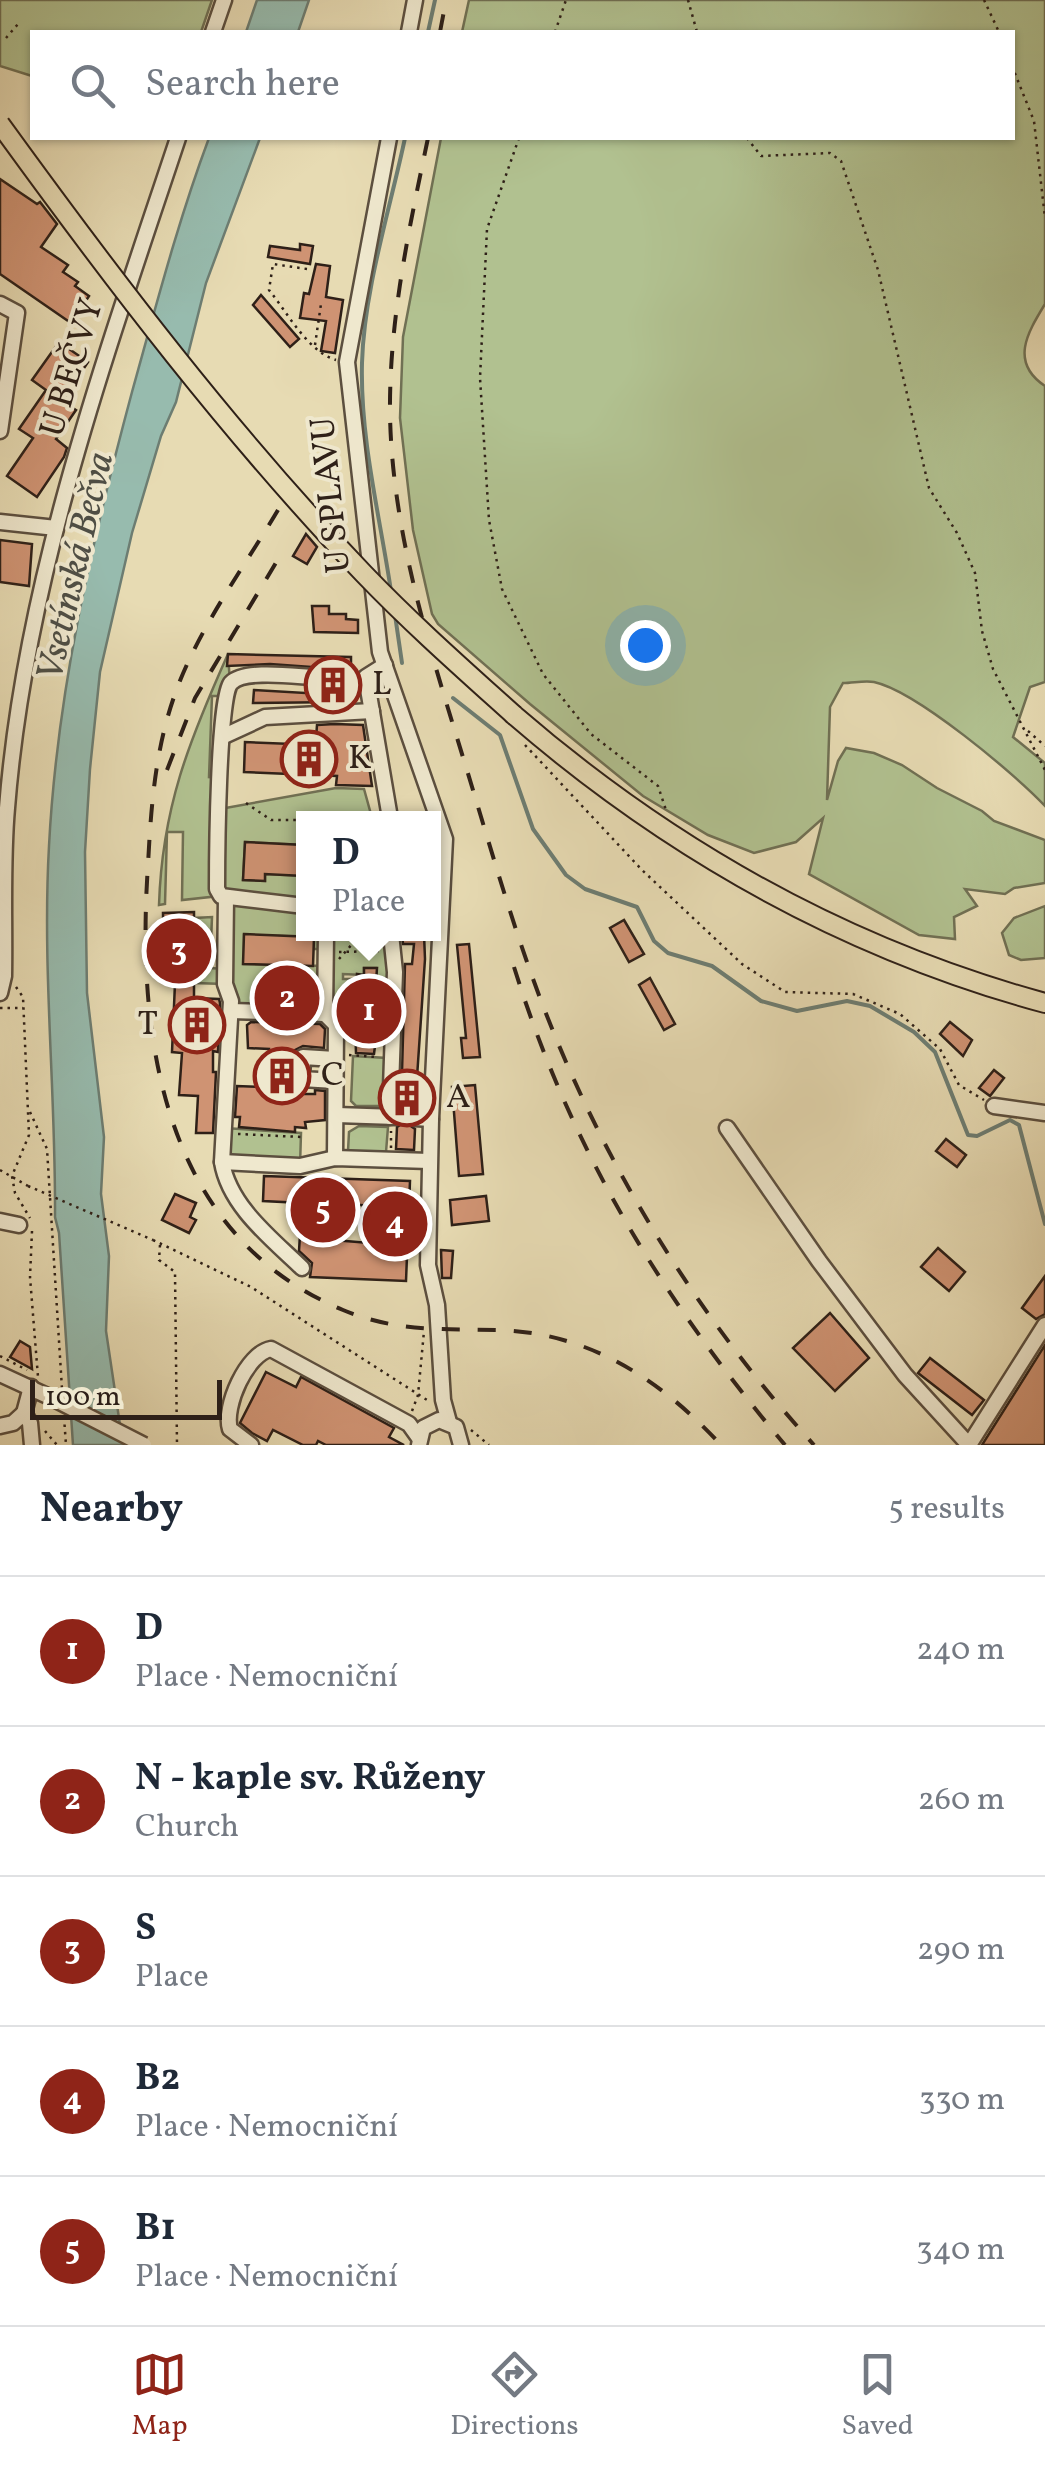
<!DOCTYPE html>
<html lang="en">
<head>
<meta charset="utf-8">
<style>
  body { margin:0; font-family:Vollkorn,serif; background:#f2f2f3; color:#1f2937 }
  .scale { position:absolute; left:30px; bottom:25px; width:192px; box-sizing:border-box; padding-left:10px; border:5px solid #2e2018; border-top:0; font-size:28px; line-height:35px; white-space:nowrap; color:#2e2018; -webkit-text-stroke:8px #efe8ce; paint-order:stroke }
  .you { position:absolute; left:645px; top:645px; width:35px; height:35px; margin:-25px; border:8px solid #fff; border-radius:50%; background:#1a73e8; box-shadow:0 0 0 15px #1a73e833 }
  .badge { display:grid; place-items:center; width:65px; height:65px; border-radius:50%; background:#8f2418; color:#fff; font-size:32px; font-weight:700 }
  .pin { position:absolute; translate:-50% -50%; border:5px solid #fff; box-shadow:0 2px 10px #0006 }
  .popup { position:absolute; left:296px; top:811px; width:145px; height:130px; box-sizing:border-box; display:grid; place-content:center; border-radius:0px; background:#fff; filter:drop-shadow(0 2px 8px #0005); font-size:32px; white-space:nowrap; color:#747a83 }
  .popup b { font-size:38px; color:#1f2937 }
  .popup::after { content:''; position:absolute; left:50%; top:100%; margin-left:-20px; border:20px solid transparent; border-top-color:#fff }
  .list { margin:0; padding:0; list-style:none }
  h2 { display:flex; justify-content:space-between; align-items:center; height:130px; margin:0; padding:0 40px; font-size:42px }
  h2 small { font-size:32px; font-weight:400; color:#747a83 }
  .list li { display:grid; grid-template-columns:65px 1fr auto; gap:30px; align-items:center; box-sizing:border-box; height:150px; padding:0 40px; border-top:2px solid #e0e1e3 }
  .list b { display:block; font-size:38px; white-space:nowrap }
  .list p { margin:0; font-size:32px; white-space:nowrap; color:#747a83 }
  .list em { font-size:32px; font-style:normal; color:#747a83 }
  .icon { flex:none; width:55px; height:55px; fill:none; stroke:currentColor; stroke-width:2; stroke-linecap:round; stroke-linejoin:round }
  .map { position:relative; flex:none; width:1045px; height:1445px; overflow:hidden }
  .search { position:absolute; background:#fff; box-shadow:0 2px 8px #0004; left:30px; right:30px; top:30px; height:110px; display:flex; align-items:center; gap:25px; box-sizing:border-box; padding:0 35px; border-radius:0px; color:#747a83; font-size:38px }
  .sheet { height:880px; background:#fff }
  nav { display:flex; justify-content:space-around; align-items:center; box-sizing:border-box; height:140px; border-top:2px solid #e0e1e3; background:#fff; font-size:28px; color:#747a83 }
  nav a { display:grid; justify-items:center; gap:5px }
  nav .on { color:#8f2418 }
  .map>svg:first-child { display:block }
</style>
</head>
<body>
<div class="map">
<svg width="1045" height="1445" viewBox="0 0 1045 1445">
  <rect width="100%" height="100%" fill="#e7dbb3"/>
  <filter id="stains"><feTurbulence type="fractalNoise" baseFrequency=".002" numOctaves="4"/><feColorMatrix values="0 0 0 0 .2 0 0 0 0 .09 0 0 0 0 .02 0 0 0 .5 -.17"/></filter>
  <radialGradient id="worn" r=".72"><stop offset=".6" stop-color="#630" stop-opacity="0"/><stop offset="1" stop-color="#630" stop-opacity=".3"/></radialGradient>
  <g fill="#b1c190" stroke="#707054" stroke-width="2.5" fill-rule="evenodd">
    <polygon points="0,0 212,0 201,32 32,32 32,76 0,66"/>
    <path d="M469 0H1045V304C1028 332 1009 362 1045 386V682L1030 687 1013 737 1045 763V806C1015 774 916 691 874 682 865 680 853 683 843 683L830 707 827 800 838 761 846 748 874 753 902 765 937 788 982 811 994 821 1045 840V883L1014 888 1005 894 965 889 977 906 954 917 955 939 919 935 809 874 823 818 796 842 754 853 708 835 643 796 530 704 438 624 432 614 413 530 400 418 403 337 441 138H1012V32H462Z"/>
    <path d="M228 654 230 683 224 696H212L209 777 220 778V809L336 788 364 789 372 818H304V845L245 842 243 880 265 881V874L304 876V934H392L394 1003 379 1001 376 968H364V975L343 974V979H358L356 1000 326 999 325 1014 301 1013V989L271 988V1012L231 1011 225 984 194 983V918L212 917 210 968 225 969 220 896 182 900 183 832H167L165 904 159 905C162 808 189 741 228 654ZM244 935 314 937V949H318L325 966 244 964Z"/>
    <polygon points="1045,906 1045,958 1021,960 1009,955 1002,933 1014,918"/>
    <polygon points="353,1056 387,1058 385,1103 379,1106 356,1106 351,1101"/>
    <polygon points="359,1126 388,1127 386,1152 348,1151 349,1132"/>
    <polygon points="224,1128 301,1133 300,1166 222,1162"/>
  </g>
  <g fill="#97bbae" stroke="#6d7d72" stroke-width="2.5">
    <polygon points="257,0 309,0 298,32 246,32"/>
    <path d="M209 138H260L206 283 176 402 161 436 132 533 100 672 90 769 85 852 87 993 104 1137 101 1194 109 1256 106 1331 123 1445H73L59 1233 55 1217C56 1093 42 969 49 846 57 691 92 541 132 392 156 306 178 221 209 138Z"/>
  </g>
  <g fill="none" stroke-linecap="round" stroke-linejoin="round">
    <g stroke="#6d7d72" stroke-width="4">
      <polyline points="428,32 435,0"/>
      <path d="M391 591C380 517 360 439 362 363 364 290 390 209 405 138"/>
      <polyline points="395,615 402,663"/>
      <polyline points="453,698 500,735 533,829 566,875 585,889 637,907 654,941 668,953 712,966 761,1001 797,1011 847,1001 870,1006 914,1032 935,1052 968,1135 977,1136 1010,1120 1019,1125 1045,1224"/>
    </g>
  </g>
  <g fill="#cf9373" stroke="#2e2018" stroke-width="2.5" fill-rule="evenodd">
    <polygon points="0,179 37,204 40,202 57,224 41,247 68,265 63,272 78,282 75,286 89,296 71,323 0,274"/>
    <polygon points="300,244 313,246 310,264 268,257 270,246 300,250"/>
    <polygon points="316,264 330,266 326,297 343,300 335,353 321,351 326,321 300,318 304,293 309,294"/>
    <polygon points="261,295 299,339 290,347 253,305"/>
    <polygon points="59,342 88,362 62,401 76,410 56,439 67,448 64,457 37,497 7,476 33,438 19,429 46,390 32,380"/>
    <polygon points="306,534 317,547 307,564 293,556"/>
    <polygon points="0,540 32,544 29,586 0,582"/>
    <polygon points="312,606 329,606 329,614 346,614 346,619 358,620 358,633 314,632"/>
    <polygon points="228,654 351,657 351,670 344,670 342,702 253,703 254,690 322,694 324,668 270,664 227,666"/>
    <polygon points="335,724 363,725 372,786 336,785 337,776 244,772 245,742 292,744 292,738 316,739 317,725"/>
    <polygon points="245,842 304,845 304,876 265,874 265,881 243,880"/>
    <polygon points="194,912 194,998 219,999 220,1003 218,1052 213,1051 213,1072 216,1072 213,1133 196,1133 198,1096 179,1095 182,1053 172,1052 175,983 164,983 163,913"/>
    <polygon points="624,920 644,954 629,962 610,928"/>
    <polygon points="244,934 314,937 313,966 243,964"/>
    <polygon points="402,934 424,934 425,959 415,1107 406,1113 401,1108 405,964 412,964 414,944 403,944"/>
    <polygon points="469,944 480,1057 463,1058 461,1038 466,1038 457,945"/>
    <polygon points="364,968 377,968 376,983 380,983 382,1023 378,1022 374,1054 356,1053 355,1021 348,1015 355,1011 352,1009 356,1009 357,974 364,975"/>
    <polygon points="650,978 675,1024 664,1030 639,985"/>
    <polygon points="251,1022 320,1024 325,1029 324,1048 303,1046 295,1050 291,1079 295,1094 315,1094 315,1090 325,1091 325,1120 305,1122 306,1128 295,1127 295,1132 239,1127 240,1117 235,1117 237,1086 267,1087 269,1049 248,1048 247,1025"/>
    <polygon points="950,1022 972,1040 963,1056 940,1034"/>
    <polygon points="994,1070 1004,1078 990,1096 979,1088"/>
    <polygon points="475,1085 483,1174 459,1176 452,1087"/>
    <polygon points="405,1122 415,1129 414,1150 396,1149 397,1127"/>
    <polygon points="946,1139 966,1155 957,1167 936,1151"/>
    <path d="M264 1176 410 1181 406 1281 310 1277 312 1263 299 1251 302 1203 263 1201ZM335 1204 382 1206 381 1244 334 1240Z"/>
    <polygon points="175,1194 196,1203 190,1217 196,1220 189,1233 162,1220"/>
    <polygon points="486,1196 489,1221 452,1225 450,1200"/>
    <polygon points="938,1248 965,1272 949,1291 921,1267"/>
    <polygon points="441,1250 453,1251 451,1278 442,1278"/>
    <polygon points="1045,1276 1045,1314 1036,1319 1022,1308"/>
    <polygon points="830,1313 869,1358 835,1391 793,1348"/>
    <polygon points="20,1341 30,1347 32,1369 10,1357"/>
    <polygon points="1045,1345 1045,1445 982,1445"/>
    <polygon points="930,1358 984,1400 972,1415 918,1373"/>
    <polygon points="266,1372 296,1387 301,1377 394,1428 389,1437 404,1445 326,1445 318,1441 316,1445 303,1445 273,1430 267,1441 252,1433 240,1423"/>
  </g>
  <g fill="none" stroke-linecap="round" stroke-linejoin="round">
    <g stroke="#5c4f3f" stroke-width="19">
      <g id="minor">
        <polyline points="213,32 224,0"/>
        <polyline points="409,32 415,0"/>
        <polyline points="389,138 347,362 380,652 445,839 431,1119 428,1265 437,1305 443,1400 449,1422"/>
        <polyline points="0,304 17,313 0,431"/>
        <polyline points="0,522 56,528"/>
        <polyline points="385,665 366,677 390,818"/>
        <polyline points="222,737 265,717 372,711"/>
        <path d="M226 897 225 984 231 1001 222 1162C229 1206 272 1239 302 1268"/>
        <path d="M304 906 221 896 217 889C217 860 218 695 231 683 244 669 294 676 313 677"/>
        <polyline points="326,934 325,1014 336,1025 335,1158"/>
        <path d="M0 993 4 976C5 921 2 864 7 808 25 578 106 355 178 138"/>
        <polyline points="231,1011 325,1014"/>
        <polyline points="335,1081 302,1079 303,1057 335,1059"/>
        <polyline points="994,1106 1045,1113"/>
        <polyline points="337,1115 396,1117"/>
        <polyline points="390,1117 395,972 391,934"/>
        <polyline points="415,1118 431,1119"/>
        <polyline points="727,1128 819,1261 905,1375 969,1445"/>
        <polyline points="222,1162 300,1166 335,1158 429,1161"/>
        <polyline points="0,1221 19,1225"/>
        <polyline points="0,1374 54,1399"/>
        <polyline points="31,1387 24,1413 30,1423 32,1445"/>
        <polyline points="0,1426 13,1423 24,1413"/>
        <path d="M251 1445 230 1429C223 1407 247 1353 271 1349L409 1424 419 1438"/>
        <polyline points="419,1445 423,1428 439,1420 456,1427 461,1445"/>
        <polyline points="969,1445 1045,1325"/>
      </g>
    </g>
    <g stroke="#2e2018" stroke-width="22">
      <path id="major" d="M514 715C670 850 846 949 1045 1003"/>
    </g>
    <g stroke="#2e2018" stroke-width="2.5" stroke-dasharray="2.5 5" stroke-linecap="butt">
      <polyline points="688,0 697,32"/>
      <polyline points="984,0 999,32"/>
      <polyline points="555,32 566,0"/>
      <polyline points="6,38 18,24"/>
      <polyline points="1012,66 1034,121 1045,218"/>
      <polyline points="519,138 487,229 480,378 489,520 502,589 543,674 591,734 658,786 666,810"/>
      <polyline points="747,138 761,156 830,153 841,161 878,270 929,488 957,533 975,573 982,631 993,669 1045,770"/>
      <path d="M307 269 273 264 269 290C287 312 308 352 336 360"/>
      <polyline points="315,345 321,304"/>
      <polyline points="1028,731 1045,746"/>
      <polyline points="525,745 642,870 742,964 785,992 853,994 900,1014 940,1049 959,1085 984,1100"/>
      <polyline points="246,803 271,820 304,820"/>
      <polyline points="309,818 338,813 351,818"/>
      <polyline points="339,952 381,951"/>
      <polyline points="339,959 361,934"/>
      <polyline points="277,985 292,971 311,971"/>
      <polyline points="16,987 23,997 29,1135 12,1176 15,1193 30,1218"/>
      <polyline points="0,1008 23,1008"/>
      <polyline points="349,1055 376,1057"/>
      <polyline points="30,1112 47,1149 62,1389"/>
      <polyline points="238,1134 301,1137"/>
      <polyline points="391,1148 391,1131"/>
      <polyline points="0,1170 28,1186"/>
      <polyline points="32,1231 30,1277 38,1377"/>
      <polyline points="153,1240 251,1287 427,1400"/>
      <polyline points="160,1245 159,1260 175,1272 177,1445"/>
      <polyline points="0,1356 27,1370"/>
      <polyline points="412,1411 418,1395 424,1331"/>
      <polyline points="64,1417 66,1445"/>
      <polyline points="471,1430 489,1445"/>
      <polyline points="45,1431 57,1445"/>
    </g>
    <use href="#minor" stroke="#efe8ce" stroke-width="14"/>
    <use href="#major" stroke="#e7dbb3" stroke-width="18"/>
    <g stroke="#2e2018" stroke-width="4" stroke-dasharray="18 18" stroke-linecap="butt">
      <polyline points="440,32 446,0"/>
      <path d="M428 138C409 229 389 320 390 414 392 534 431 653 466 767 491 849 514 931 545 1011 607 1170 699 1319 814 1445"/>
      <path d="M278 510C243 569 198 629 175 694 155 750 151 807 148 865 136 1038 163 1235 343 1310 395 1332 445 1329 499 1330 590 1333 661 1380 721 1445"/>
      <polyline points="167,770 195,698 277,561"/>
      <path d="M514 967C571 1150 662 1299 785 1445"/>
    </g>
    <g stroke="#5c4f3f" stroke-width="19" stroke-linecap="butt">
      <polyline id="minor-bridge" points="54,1399 144,1445"/>
    </g>
    <g stroke="#2e2018" stroke-width="22" stroke-linecap="butt">
      <path id="major-bridge" d="M0 124C113 280 231 435 364 574 412 624 463 669 514 715"/>
    </g>
    <polyline stroke="#2e2018" stroke-width="2.5" stroke-dasharray="2.5 5" stroke-linecap="butt" points="28,1186 153,1240"/>
    <use href="#minor-bridge" stroke="#efe8ce" stroke-width="14"/>
    <use href="#major-bridge" stroke="#e7dbb3" stroke-width="18"/>
  </g>
  <defs>
    <g id="building-ring" transform="scale(2.875)"><circle r="9.5" fill="#efe8ce" stroke="#8f2418" stroke-width="1.5"/><path d="M-4-6H4V6H1V3H-1V6H-4ZM-2.5-4.3h1.7v1.8h-1.7ZM.8-4.3h1.7v1.8H.8ZM-2.5-1h1.7V.8h-1.7ZM.8-1h1.7V.8H.8Z" fill="#8f2418"/></g>
  </defs>
  <g fill-rule="evenodd">
    <use href="#building-ring" x="333" y="685"/>
    <use href="#building-ring" x="309" y="759"/>
    <use href="#building-ring" x="197" y="1025"/>
    <use href="#building-ring" x="282" y="1076"/>
    <use href="#building-ring" x="407" y="1098"/>
  </g>
  <g text-anchor="middle" dominant-baseline="central" stroke-width="8" stroke-linejoin="round" paint-order="stroke">
    <g font-size="35" fill="#2e2018" stroke="#efe8ce">
      <text transform="translate(73 368) rotate(-73)">U BEČVY</text>
      <text transform="translate(332 495) rotate(-96)">U SPLAVU</text>
    </g>
    <g font-size="35" fill="#2e2018" stroke="#efe8ce" text-anchor="start">
      <text x="372" y="685">L</text>
      <text x="348" y="759">K</text>
      <text x="158" y="1025" text-anchor="end">T</text>
      <text x="321" y="1076">C</text>
      <text x="446" y="1098">A</text>
    </g>
    <g font-size="38" font-style="italic" fill="#4e4e45" stroke="#efe8ce">
      <text transform="translate(77 567) rotate(-77)">Vsetínská Bečva</text>
    </g>
  </g>
  <rect width="100%" height="100%" filter="url(#stains)"/>
  <rect width="100%" height="100%" fill="url(#worn)"/>
</svg>
<div class="scale">100 m</div>
<div class="you"></div>
<div class="pin badge" style="left:369px;top:1011px">1</div>
<div class="popup"><b>D</b>Place</div>
<div class="pin badge" style="left:287px;top:998px">2</div>
<div class="pin badge" style="left:179px;top:951px">3</div>
<div class="pin badge" style="left:395px;top:1224px">4</div>
<div class="pin badge" style="left:323px;top:1210px">5</div>
<div class="search"><svg class="icon" aria-label="search" viewBox="0 0 24 24"><circle cx="10" cy="10" r="6"/><path d="M15 15l6 6"/></svg>Search here</div>
</div>
<section class="sheet">
<h2>Nearby<small>5 results</small></h2>
<ul class="list">
<li><span class="badge">1</span><div><b>D</b><p>Place · Nemocniční</p></div><em>240 m</em></li>
<li><span class="badge">2</span><div><b>N - kaple sv. Růženy</b><p>Church</p></div><em>260 m</em></li>
<li><span class="badge">3</span><div><b>S</b><p>Place</p></div><em>290 m</em></li>
<li><span class="badge">4</span><div><b>B2</b><p>Place · Nemocniční</p></div><em>330 m</em></li>
<li><span class="badge">5</span><div><b>B1</b><p>Place · Nemocniční</p></div><em>340 m</em></li>
</ul>
</section>
<nav>
<a class="on"><svg class="icon" aria-label="map" viewBox="0 0 24 24"><path d="M3 6l6-2 6 2 6-2v14l-6 2-6-2-6 2zM9 4v14M15 6v14"/></svg>Map</a>
<a><svg class="icon" aria-label="directions" viewBox="0 0 24 24"><path d="M12 3l9 9-9 9-9-9zM9 14v-3h6M13 9l2 2-2 2"/></svg>Directions</a>
<a><svg class="icon" aria-label="saved" viewBox="0 0 24 24"><path d="M7 4h10v16l-5-4-5 4z"/></svg>Saved</a>
</nav>
</body>
</html>
